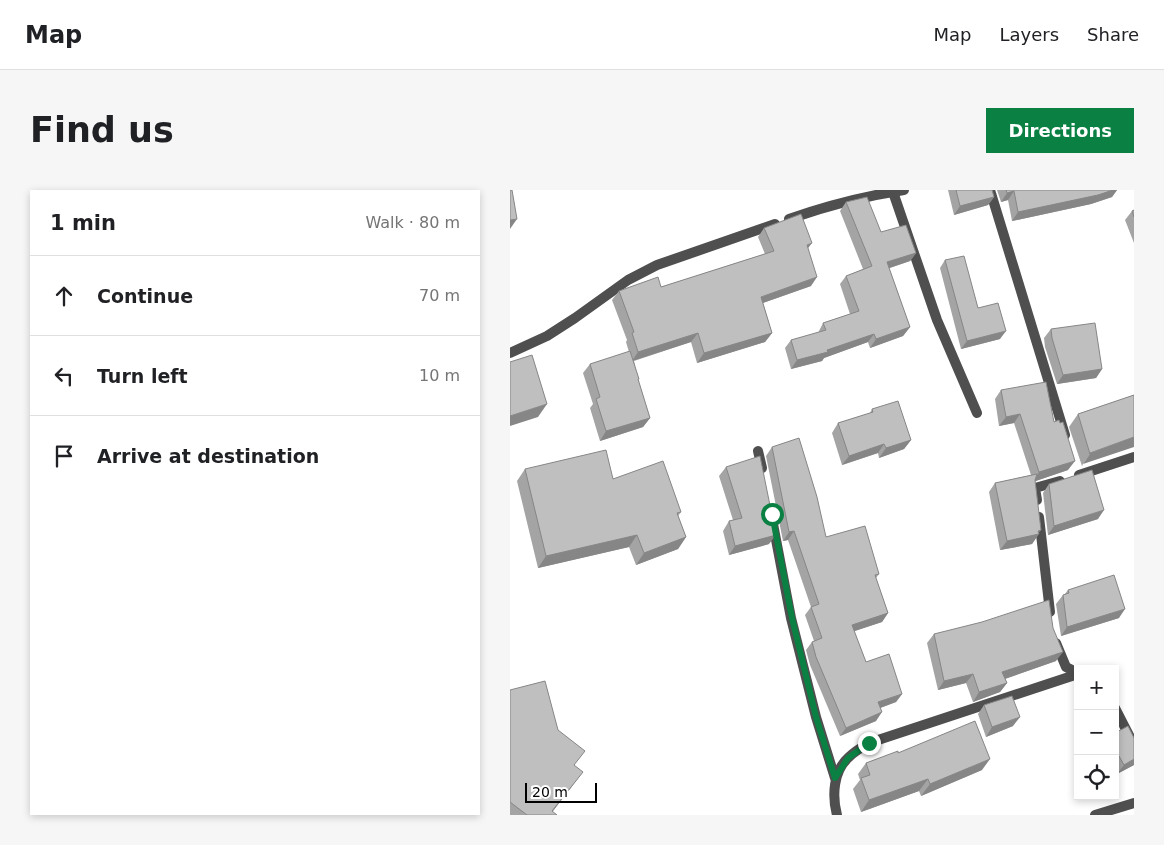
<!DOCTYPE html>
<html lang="en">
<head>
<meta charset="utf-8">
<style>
  body { margin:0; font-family:"DejaVu Sans",sans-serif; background:#f6f6f6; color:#202124 }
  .controls { position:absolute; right:15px; bottom:15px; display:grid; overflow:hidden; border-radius:0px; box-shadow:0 2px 8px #0003 }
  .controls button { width:45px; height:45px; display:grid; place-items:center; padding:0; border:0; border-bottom:1px solid #e0e0e0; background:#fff; color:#202124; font:25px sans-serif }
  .scale { position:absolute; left:15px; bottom:12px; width:72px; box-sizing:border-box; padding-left:5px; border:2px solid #000; border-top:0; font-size:14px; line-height:18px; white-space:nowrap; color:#000; -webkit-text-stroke:4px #fff; paint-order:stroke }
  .stop { position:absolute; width:15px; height:15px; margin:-11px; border:4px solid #0b8043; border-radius:50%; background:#fff }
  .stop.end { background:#0b8043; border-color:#fff; box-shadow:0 1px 5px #0008 }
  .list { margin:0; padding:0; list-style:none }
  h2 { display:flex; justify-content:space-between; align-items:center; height:65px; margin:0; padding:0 20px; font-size:21px }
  h2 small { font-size:16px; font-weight:400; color:#757577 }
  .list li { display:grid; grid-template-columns:32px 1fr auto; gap:15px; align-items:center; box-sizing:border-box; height:80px; padding:0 20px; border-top:1px solid #e0e0e0 }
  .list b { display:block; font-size:19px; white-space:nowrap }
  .list em { font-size:16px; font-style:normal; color:#757577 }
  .icon { flex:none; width:28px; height:28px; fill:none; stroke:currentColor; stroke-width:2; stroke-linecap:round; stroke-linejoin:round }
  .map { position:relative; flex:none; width:624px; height:625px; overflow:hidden; border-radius:0px }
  header { display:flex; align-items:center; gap:30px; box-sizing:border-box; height:70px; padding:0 25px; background:#fff; border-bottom:1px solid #e0e0e0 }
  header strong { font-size:24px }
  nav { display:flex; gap:28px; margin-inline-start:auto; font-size:18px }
  .intro { display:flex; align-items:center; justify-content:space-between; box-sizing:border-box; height:120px; padding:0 30px }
  h1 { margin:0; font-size:35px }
  .button { padding:12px 22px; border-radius:0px; background:#0b8043; color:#fff; font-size:18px; font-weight:700 }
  main { display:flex; gap:30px; padding:0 30px }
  aside { flex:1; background:#fff; border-radius:0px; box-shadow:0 2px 8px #0003 }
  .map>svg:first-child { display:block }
</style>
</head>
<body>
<header>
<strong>Map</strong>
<nav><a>Map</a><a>Layers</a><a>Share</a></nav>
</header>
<div class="intro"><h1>Find us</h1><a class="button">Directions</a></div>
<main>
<aside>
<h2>1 min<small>Walk · 80 m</small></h2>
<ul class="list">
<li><svg class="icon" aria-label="ahead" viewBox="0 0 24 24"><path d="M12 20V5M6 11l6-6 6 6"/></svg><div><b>Continue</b></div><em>70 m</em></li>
<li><svg class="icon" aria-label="left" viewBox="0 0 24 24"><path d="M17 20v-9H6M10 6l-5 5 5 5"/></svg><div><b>Turn left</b></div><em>10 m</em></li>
<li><svg class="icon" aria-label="arrive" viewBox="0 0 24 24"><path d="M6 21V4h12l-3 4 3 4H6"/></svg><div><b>Arrive at destination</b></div></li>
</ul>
</aside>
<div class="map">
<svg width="624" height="625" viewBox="0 0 624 625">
  <rect width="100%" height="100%" fill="#fff"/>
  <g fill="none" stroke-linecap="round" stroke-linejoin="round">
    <g stroke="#4f4f4f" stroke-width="10">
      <polyline points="480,0 555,245"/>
      <polyline points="383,2 427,130 467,223"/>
      <path d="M279 29C316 16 355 6 394 0"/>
      <polyline points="0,163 37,146 65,128 118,90 147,75 265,34"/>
      <polyline points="248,261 252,278"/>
      <polyline points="569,285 624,267"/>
      <polyline points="527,310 525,298 550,291"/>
      <polyline points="529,327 540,422"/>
      <polyline points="263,334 281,428 306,527 325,588"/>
      <polyline points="546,453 556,477 568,483"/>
      <polyline points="605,518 624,555"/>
      <path d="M327 625C322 606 323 581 339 567 345 561 352 557 359 553L568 484"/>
      <polyline points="585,625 624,613"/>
    </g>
  </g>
  <g fill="#a4a4a4">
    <polygon points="438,0 482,0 484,7 478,15 444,25"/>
    <polygon points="487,0 607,0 602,7 581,14 502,31 498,10 491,12"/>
    <polygon points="336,12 371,42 406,63 400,71 379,78 400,137 393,146 360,158 358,152 314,168 312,171 281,179 275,158 281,150 308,143 313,133 340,124 330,94 336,86 353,79 330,21"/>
    <polygon points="624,20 624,53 615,30 622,21"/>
    <polygon points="254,38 298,58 301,96 253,113 262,143 255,152 187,173 181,152 124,171 128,190 140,228 133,237 90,251 80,218 83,214 73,183 80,174 119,162 116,152 117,150 102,110 109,101 151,97 255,64 248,47"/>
    <polygon points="435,70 468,118 490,149 451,159 430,78"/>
    <polygon points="541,139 592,179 586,188 547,194 535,157 534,148"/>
    <polygon points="491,200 544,232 558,280 525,291 529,343 522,354 490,360 479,302 485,293 521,285 504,233 489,236 485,209"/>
    <polygon points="624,205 573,274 572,276 559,237 568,224"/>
    <polygon points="362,219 401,250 394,259 369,268 368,263 332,275 322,243 328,233 360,223"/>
    <polygon points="262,257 316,347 369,384 366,388 378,423 372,432 344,441 356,472 392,504 386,512 370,518 366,531 330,546 300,475 296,460 302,452 304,451 295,425 301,417 278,350 273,351 256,266"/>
    <polygon points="216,277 259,354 219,365 213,341 219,331 223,330 209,286"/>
    <polygon points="15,279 103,289 171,322 168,326 176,347 168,359 126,375 119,357 28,378 7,291"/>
    <polygon points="539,294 588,329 538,345 533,303"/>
    <polygon points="558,400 609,428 551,446 546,414 553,405 555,404"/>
    <polygon points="424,444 546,471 495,489 497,493 490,502 463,512 456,493 428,500 417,453"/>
    <polygon points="0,500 48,540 64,576 63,595 42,622 47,625 0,625"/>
    <polygon points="474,515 503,536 476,547 468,524"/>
    <polygon points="605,543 624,575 607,584 605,580"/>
    <polygon points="388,563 472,580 411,606 409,601 351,622 343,599 350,590 348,584 356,573"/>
  </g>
  <g fill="#868686">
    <polygon points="603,0 607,0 602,7 581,14 502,31 508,22"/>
    <polygon points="504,1 498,10 491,12 497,3"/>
    <polygon points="484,7 478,15 444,25 450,16"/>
    <polygon points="7,29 0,39 0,30"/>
    <polygon points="302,53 295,62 297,55"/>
    <polygon points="406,63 400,71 371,81 377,72"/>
    <polygon points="307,87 301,96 244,116 251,107"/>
    <polygon points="400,137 393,146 360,158 366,149"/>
    <polygon points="496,141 490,149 451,159 457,151"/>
    <polygon points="188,143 181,152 122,171 128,162"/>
    <polygon points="262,143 255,152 187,173 194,163"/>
    <polygon points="364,144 358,152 314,168 312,171 281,179 287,170"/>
    <polygon points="592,179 586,188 547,194 553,185"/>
    <polygon points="37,214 28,227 0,236 0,226"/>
    <polygon points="510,224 504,233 489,236 496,227"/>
    <polygon points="140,228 133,237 90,251 96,241"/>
    <polygon points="624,247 624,257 573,274 580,264 580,263"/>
    <polygon points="401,250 394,259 369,268 376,258"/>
    <polygon points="374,254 368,263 332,275 339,266"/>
    <polygon points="565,271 558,280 523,292 529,282"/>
    <polygon points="594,320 588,329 538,345 544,336"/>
    <polygon points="531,340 527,345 529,344 522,354 490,360 497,351"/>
    <polygon points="284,341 278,350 273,351 279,342"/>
    <polygon points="127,345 119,357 28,378 36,366"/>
    <polygon points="266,345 259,354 219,365 225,356"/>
    <polygon points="176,347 168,359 126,375 134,363"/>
    <polygon points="615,419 609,428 551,446 557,437"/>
    <polygon points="378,423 372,432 336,444 342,435"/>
    <polygon points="553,462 546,471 486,492 492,482"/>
    <polygon points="463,484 456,493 428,500 434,491"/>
    <polygon points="497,493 490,502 463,512 469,502"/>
    <polygon points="392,504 386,512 362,521 368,512"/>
    <polygon points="372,522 366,531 330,546 336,538"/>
    <polygon points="510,527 503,536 476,547 482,537"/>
    <polygon points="480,569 472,580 411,606 420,594"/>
    <polygon points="624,569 624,575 607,584 614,575"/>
    <polygon points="73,582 63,595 40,625 39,625"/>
    <polygon points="418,589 409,601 351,622 359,610"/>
  </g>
  <g fill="#bfbfbf" stroke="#868686">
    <polygon points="0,0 2,0 7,29 0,30"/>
    <polygon points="446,0 482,0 484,7 450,16"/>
    <polygon points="496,0 603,0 588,5 508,22 504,1 497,3"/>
    <polygon points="357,7 371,42 396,35 406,63 377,72 400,137 366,149 364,144 317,160 318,162 287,170 281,150 316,140 313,133 349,121 336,86 362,76 336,12"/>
    <polygon points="624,20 624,27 622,21"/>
    <polygon points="291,24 302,53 297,55 307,87 251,107 262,143 194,163 188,143 128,162 122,143 124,142 109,101 148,87 151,97 264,61 254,38"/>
    <polygon points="454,66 468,118 488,113 496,141 457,151 435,70"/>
    <polygon points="585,133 592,179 553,185 542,148 541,139"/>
    <polygon points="120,161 129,189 128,189 140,228 96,241 86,209 90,207 80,174"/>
    <polygon points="22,165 37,214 0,226 0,172"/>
    <polygon points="536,192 544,232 549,230 550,233 553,232 565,271 529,282 510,224 496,227 491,200"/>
    <polygon points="624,205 624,247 580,263 580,264 568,224"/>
    <polygon points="388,211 401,250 376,258 374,254 339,266 328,233 363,222 362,219"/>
    <polygon points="289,248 307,307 316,347 355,336 369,384 365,385 378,423 342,435 356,472 379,464 392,504 368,512 372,522 336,538 306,467 302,452 312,448 301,417 309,414 284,341 279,342 262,257"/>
    <polygon points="96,260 103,289 153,271 171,322 167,323 176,347 134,363 127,345 36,366 15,279"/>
    <polygon points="250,266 266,345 225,356 219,331 232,328 216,277"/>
    <polygon points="582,280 594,320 544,336 539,294"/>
    <polygon points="527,284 525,290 531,340 528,341 529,344 497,351 485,293"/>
    <polygon points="604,385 615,419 557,437 553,405 559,403 558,400"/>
    <polygon points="539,410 543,438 553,462 492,482 497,493 469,502 463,484 434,491 424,444 472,432"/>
    <polygon points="35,491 48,540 75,561 64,575 73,582 42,621 47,625 17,625 0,612 0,500"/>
    <polygon points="502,506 510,527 482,537 474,515"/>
    <polygon points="465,531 480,569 420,594 418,589 359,610 351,588 360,585 356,573 388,561 388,563"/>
    <polygon points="618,536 624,548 624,569 614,575 605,559 605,543"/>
  </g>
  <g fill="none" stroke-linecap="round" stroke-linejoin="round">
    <polyline stroke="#0b8043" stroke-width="6" points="262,324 282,428 306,527 325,588 338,568 359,553"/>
  </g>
</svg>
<div class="controls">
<button>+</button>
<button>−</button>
<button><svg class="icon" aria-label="locate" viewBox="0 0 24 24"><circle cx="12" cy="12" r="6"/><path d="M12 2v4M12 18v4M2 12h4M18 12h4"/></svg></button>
</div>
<div class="scale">20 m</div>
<div class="stop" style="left:262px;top:324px"></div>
<div class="stop end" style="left:359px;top:553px"></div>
</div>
</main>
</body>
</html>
